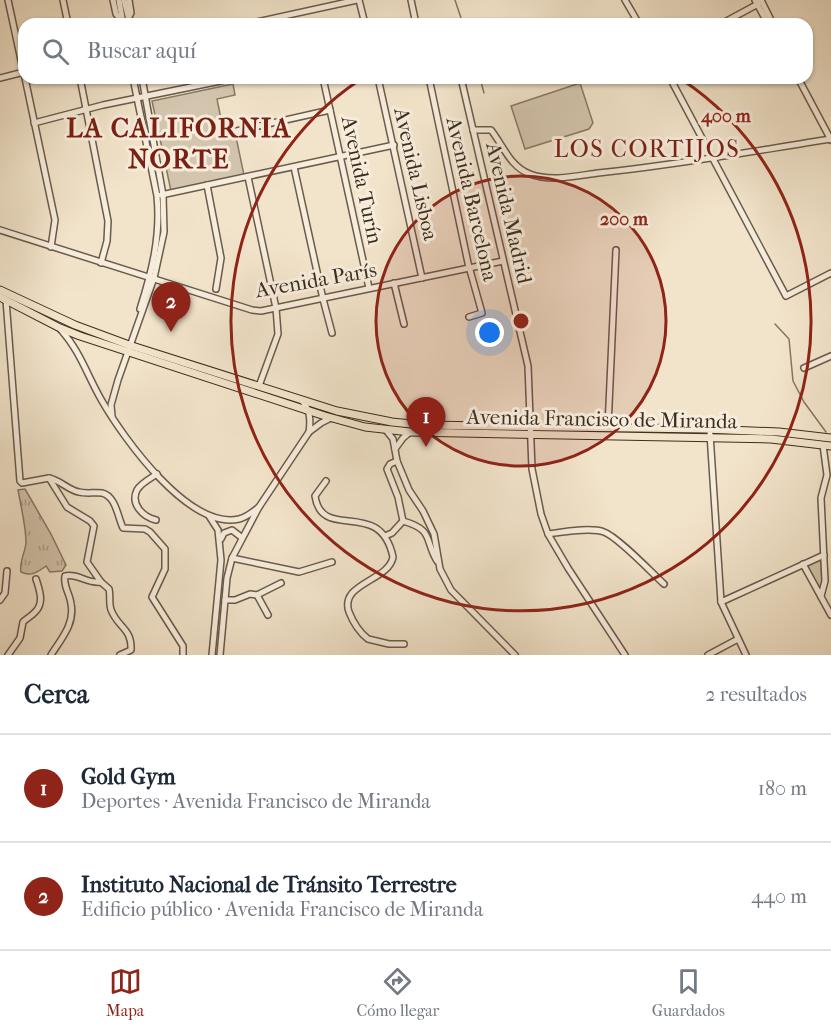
<!DOCTYPE html>
<html lang="es">
<head>
<meta charset="utf-8">
<style>
  body { margin:0; font-family:"IM FELL French Canon",serif; background:#f6f6f7; color:#1f2937 }
  .you { position:absolute; left:490px; top:333px; width:21px; height:21px; margin:-15px; border:4px solid #fff; border-radius:50%; background:#1a73e8; box-shadow:0 0 0 9px #1a73e833 }
  .badge { display:grid; place-items:center; width:39px; height:39px; border-radius:50%; background:#8f2418; color:#fff; font-size:20px; font-weight:700 }
  .pin { position:absolute; translate:-50% -50px; filter:drop-shadow(0 2px 3px #0008) }
  .pin::after { content:''; position:absolute; top:32px; width:21px; height:18px; background:inherit; clip-path:polygon(0 0,100% 0,50% 100%) }
  .list { margin:0; padding:0; list-style:none }
  h2 { display:flex; justify-content:space-between; align-items:center; height:78px; margin:0; padding:0 24px; font-size:26px }
  h2 small { font-size:20px; font-weight:400; color:#747a83 }
  .list li { display:grid; grid-template-columns:39px 1fr auto; gap:18px; align-items:center; box-sizing:border-box; height:108px; padding:0 24px; border-top:2px solid #e0e1e3 }
  .list b { display:block; font-size:22px; white-space:nowrap }
  .list p { margin:0; font-size:20px; white-space:nowrap; color:#747a83 }
  .list em { font-size:20px; font-style:normal; color:#747a83 }
  .icon { flex:none; width:33px; height:33px; fill:none; stroke:currentColor; stroke-width:2; stroke-linecap:round; stroke-linejoin:round }
  .map { position:relative; flex:none; width:831px; height:655px; overflow:hidden }
  .search { position:absolute; background:#fff; box-shadow:0 2px 4px #0004; left:18px; right:18px; top:18px; height:66px; display:flex; align-items:center; gap:15px; box-sizing:border-box; padding:0 21px; border-radius:18px; color:#747a83; font-size:22px }
  .sheet { height:294px; background:#fff }
  nav { display:flex; justify-content:space-around; align-items:center; box-sizing:border-box; height:84px; border-top:2px solid #e0e1e3; background:#fff; font-size:16px; color:#747a83 }
  nav a { display:grid; justify-items:center; gap:3px }
  nav .on { color:#8f2418 }
  .map>svg:first-child { display:block }
</style>
</head>
<body>
<div class="map">
<svg width="831" height="655" viewBox="0 0 831 655">
  <defs>
    <pattern id="grass-tufts" width="24" height="20" patternUnits="userSpaceOnUse" patternTransform="scale(1.5)"><rect width="24" height="20" fill="#d3c5ae"/><path d="M3 7l-1-3M5 7V3M7 7l1-3M15 17l-1-3M17 17v-4M19 17l1-3" fill="none" stroke="#aca08d"/></pattern>
  </defs>
  <rect width="100%" height="100%" fill="#f2e4cb"/>
  <filter id="stains"><feTurbulence type="fractalNoise" baseFrequency=".00333" numOctaves="4"/><feColorMatrix values="0 0 0 0 .2 0 0 0 0 .09 0 0 0 0 .02 0 0 0 .5 -.17"/></filter>
  <radialGradient id="worn" r=".72"><stop offset=".6" stop-color="#630" stop-opacity="0"/><stop offset="1" stop-color="#630" stop-opacity=".3"/></radialGradient>
  <path fill="url(#grass-tufts)" stroke="#887966" stroke-width="1.5" d="M25 489 51 534 66 565 62 571 50 572 46 566C38 572 31 577 21 572 19 562 25 553 26 543 26 526 21 507 18 490Z"/>
  <g fill="#d3c5ae" stroke="#887966" stroke-width="1.5">
    <polygon points="580,83 593,123 589,129 525,149 511,106"/>
    <polygon points="233,84 235,95 217,99 225,139 236,137 244,175 171,191 152,101"/>
    <polygon points="821,558 822,584 819,590 807,565"/>
  </g>
  <g fill="none" stroke-linecap="round" stroke-linejoin="round">
    <g stroke="#847663" stroke-width="1.5">
      <polyline points="455,0 463,24"/>
      <polyline points="480,78 484,93"/>
      <polyline points="775,324 789,339 793,381 804,402 826,432"/>
    </g>
    <g stroke="#6a5b4a" stroke-width="8">
      <g id="minor">
        <polyline points="8,0 24,74"/>
        <polyline points="63,0 68,24"/>
        <polyline points="113,0 116,14 121,20"/>
        <polyline points="119,0 123,24"/>
        <polyline points="124,0 130,24"/>
        <polyline points="129,0 131,13 129,17"/>
        <polyline points="359,0 365,24"/>
        <polyline points="411,0 416,24"/>
        <polyline points="625,0 639,24"/>
        <polyline points="755,0 768,24"/>
        <polyline points="761,0 773,24"/>
        <polyline points="247,24 357,0"/>
        <polyline points="721,24 758,4 760,0"/>
        <polyline points="0,78 24,72"/>
        <polyline points="25,78 55,220 51,247"/>
        <polyline points="80,78 108,221 107,241 101,263"/>
        <path d="M133 78 157 196C161 236 152 271 140 309"/>
        <polyline points="323,78 369,288"/>
        <polyline points="378,78 422,278"/>
        <polyline points="429,78 468,263 482,313 469,317"/>
        <polyline points="461,78 528,366 532,469 541,514 548,534 568,568 625,655"/>
        <polyline points="670,78 786,296 831,273"/>
        <polyline points="798,78 831,140"/>
        <polyline points="34,123 103,105 235,78"/>
        <path d="M473 130H491C503 145 510 167 530 174 551 182 576 176 598 173 676 165 754 151 831 139"/>
        <polyline points="232,132 330,110"/>
        <polyline points="294,167 323,299 332,333"/>
        <polyline points="248,177 276,308 278,334 259,386"/>
        <polyline points="207,185 221,258 216,289"/>
        <polyline points="161,195 394,145"/>
        <polyline points="0,230 252,310 261,311 503,261"/>
        <polyline points="394,283 404,324"/>
        <path d="M6 300 20 481 22 483 49 478 67 507 90 521 94 526 87 562 101 582C87 584 78 573 65 576 63 586 70 594 71 604 75 624 61 639 51 655"/>
        <path d="M61 330C80 351 88 377 102 401 124 439 189 530 239 519 247 517 253 512 259 507"/>
        <polyline points="804,368 831,356"/>
        <path d="M301 400C310 408 311 420 309 432"/>
        <polyline points="112,416 111,405 118,380 154,278 164,232 163,195 142,78"/>
        <polyline points="608,427 616,250"/>
        <polyline points="385,429 393,439 397,461 409,490 423,511 434,534 440,569 451,590 515,655"/>
        <polyline points="710,434 721,602 746,655"/>
        <polyline points="395,449 403,438 410,432"/>
        <path d="M397 461 390 464 387 469 398 497 403 521C434 530 424 539 437 561"/>
        <path d="M49 478C60 480 68 490 79 492 86 494 95 492 102 493 116 496 118 518 123 528L145 529 150 532 165 549V569L152 597 183 646V655"/>
        <path d="M326 481 315 496C322 543 380 496 393 557 389 581 339 583 349 612 353 622 359 632 368 639L389 644H404"/>
        <polyline points="209,516 218,530 221,560 212,655"/>
        <path d="M156 520C143 517 130 504 137 490 141 483 151 478 157 474"/>
        <path d="M548 534C563 532 591 527 604 532 618 537 652 573 664 584"/>
        <polyline points="385,536 392,533 403,521"/>
        <polyline points="221,539 224,533 232,530 241,537"/>
        <polyline points="232,558 299,572 332,562"/>
        <polyline points="803,564 831,615"/>
        <path d="M101 582 109 589C111 596 108 605 112 612 119 628 132 629 131 650L120 655"/>
        <polyline points="257,595 268,615"/>
        <polyline points="821,596 825,581 821,498 827,475 823,445"/>
        <polyline points="0,600 5,593 7,571"/>
        <polyline points="225,600 235,600 250,594 257,595 281,583"/>
        <polyline points="721,602 824,555"/>
        <path d="M8 655 20 638 23 622C27 618 32 616 35 612 45 603 39 589 36 579"/>
        <polyline points="220,655 227,578 232,558 259,507 309,432 321,423 331,418"/>
        <polyline points="708,655 738,639"/>
      </g>
    </g>
    <g stroke="#3c2d1f" stroke-width="9">
      <g id="major">
        <polyline points="0,290 75,325 129,345 337,411 392,422 421,425 704,429 779,432 831,438"/>
        <polyline points="0,297 60,328 80,336 325,416 365,427 410,432 771,439 831,446"/>
      </g>
    </g>
    <use href="#minor" stroke="#f7eddd" stroke-width="5"/>
    <use href="#major" stroke="#f2e4cb" stroke-width="7"/>
  </g>
  <circle cx="521" cy="321" r="145" fill="#8f2418" fill-opacity=".12"/>
  <g fill="none" stroke="#8f2418" stroke-width="3">
    <circle cx="521" cy="321" r="145"/>
    <path d="M681 79A290 290 0 1 1 361 79"/>
  </g>
  <g text-anchor="middle" dominant-baseline="central" stroke-width="6" stroke-linejoin="round" paint-order="stroke">
    <g font-size="21" fill="#3c2d1f" stroke="#f7eddd">
      <text transform="translate(416 174) rotate(77)">Avenida Lisboa</text>
      <text transform="translate(362 180) rotate(78)">Avenida Turín</text>
      <text transform="translate(472 199) rotate(77)">Avenida Barcelona</text>
      <text transform="translate(509 213) rotate(77)">Avenida Madrid</text>
      <text transform="translate(316 280) rotate(-10)">Avenida París</text>
      <text transform="translate(602 419) rotate(1)">Avenida Francisco de Miranda</text>
    </g>
    <g font-size="24" letter-spacing="1.5" fill="#7a1f14" stroke="#f7eddd">
      <text x="647" y="149">LOS CORTIJOS</text>
    </g>
    <g font-size="27" font-weight="bold" letter-spacing="1.5" fill="#7a1f14" stroke="#f7eddd">
      <text x="179" y="128">LA CALIFORNIA<tspan x="179" dy="31">NORTE</tspan></text>
    </g>
  </g>
  <circle cx="521" cy="321" r="9" fill="#8f2418" stroke="#f7eddd" stroke-width="3"/>
  <g font-size="18" text-anchor="middle" font-weight="bold" fill="#8f2418" stroke="#f7eddd" stroke-width="6" stroke-linejoin="round" paint-order="stroke">
    <text x="726" y="122">400 m</text>
    <text x="624" y="225">200 m</text>
  </g>
  <rect width="100%" height="100%" filter="url(#stains)"/>
  <rect width="100%" height="100%" fill="url(#worn)"/>
</svg>
<div class="you"></div>
<div class="pin badge" style="left:426px;top:447px">1</div>
<div class="pin badge" style="left:171px;top:332px">2</div>
<div class="search"><svg class="icon" aria-label="search" viewBox="0 0 24 24"><circle cx="10" cy="10" r="6"/><path d="M15 15l6 6"/></svg>Buscar aquí</div>
</div>
<section class="sheet">
<h2>Cerca<small>2 resultados</small></h2>
<ul class="list">
<li><span class="badge">1</span><div><b>Gold Gym</b><p>Deportes · Avenida Francisco de Miranda</p></div><em>180 m</em></li>
<li><span class="badge">2</span><div><b>Instituto Nacional de Tránsito Terrestre</b><p>Edificio público · Avenida Francisco de Miranda</p></div><em>440 m</em></li>
</ul>
</section>
<nav>
<a class="on"><svg class="icon" aria-label="map" viewBox="0 0 24 24"><path d="M3 6l6-2 6 2 6-2v14l-6 2-6-2-6 2zM9 4v14M15 6v14"/></svg>Mapa</a>
<a><svg class="icon" aria-label="directions" viewBox="0 0 24 24"><path d="M12 3l9 9-9 9-9-9zM9 14v-3h6M13 9l2 2-2 2"/></svg>Cómo llegar</a>
<a><svg class="icon" aria-label="saved" viewBox="0 0 24 24"><path d="M7 4h10v16l-5-4-5 4z"/></svg>Guardados</a>
</nav>
</body>
</html>
